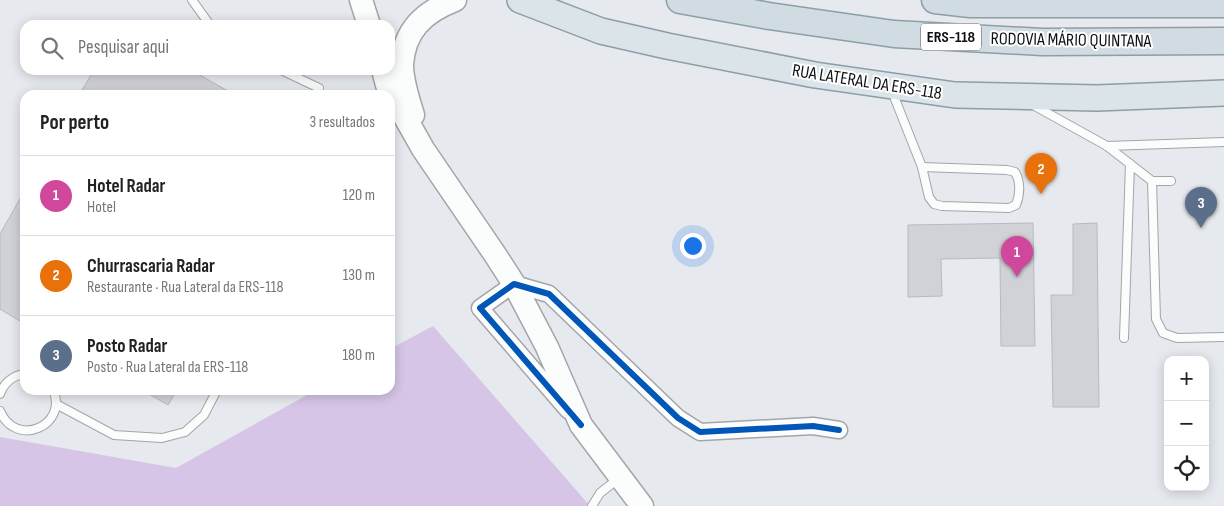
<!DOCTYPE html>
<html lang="pt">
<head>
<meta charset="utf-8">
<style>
  body { margin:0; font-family:"Sofia Sans Condensed",sans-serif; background:#f6f6f6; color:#222 }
  .controls { position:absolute; right:15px; bottom:15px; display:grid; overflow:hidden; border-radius:10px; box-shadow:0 2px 12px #0003 }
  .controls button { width:45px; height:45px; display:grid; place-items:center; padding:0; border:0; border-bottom:1px solid #e0e0e0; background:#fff; color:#222; font:25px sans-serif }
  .you { position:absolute; left:692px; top:245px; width:18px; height:18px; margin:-12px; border:4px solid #fff; border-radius:50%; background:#1a73e8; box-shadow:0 0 0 8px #1a73e833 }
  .badge { display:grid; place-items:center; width:32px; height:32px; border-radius:50%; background:#0f766e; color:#fff; font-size:16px; font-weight:700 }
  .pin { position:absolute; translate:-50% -41px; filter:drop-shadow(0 1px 2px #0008) }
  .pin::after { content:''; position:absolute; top:26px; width:18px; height:15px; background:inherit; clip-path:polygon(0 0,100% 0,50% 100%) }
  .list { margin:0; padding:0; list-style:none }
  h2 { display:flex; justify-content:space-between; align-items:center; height:65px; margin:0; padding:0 20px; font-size:21px }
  h2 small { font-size:16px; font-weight:400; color:#767676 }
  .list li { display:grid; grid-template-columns:32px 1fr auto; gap:15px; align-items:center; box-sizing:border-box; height:80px; padding:0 20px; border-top:1px solid #e0e0e0 }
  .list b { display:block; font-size:19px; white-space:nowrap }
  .list p { margin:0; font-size:16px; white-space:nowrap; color:#767676 }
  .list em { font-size:16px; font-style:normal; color:#767676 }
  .icon { flex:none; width:28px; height:28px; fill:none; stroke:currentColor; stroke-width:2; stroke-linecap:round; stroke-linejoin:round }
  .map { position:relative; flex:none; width:1224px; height:506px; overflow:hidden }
  .search { position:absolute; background:#fff; box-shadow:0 2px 12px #0003; left:20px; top:20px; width:375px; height:55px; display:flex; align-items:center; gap:12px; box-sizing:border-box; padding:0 18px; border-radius:15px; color:#767676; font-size:19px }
  .panel { position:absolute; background:#fff; box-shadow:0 2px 12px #0003; left:20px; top:90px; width:375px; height:305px; border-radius:15px }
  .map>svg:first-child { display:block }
</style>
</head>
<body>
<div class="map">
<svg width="1224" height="506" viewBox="0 0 1224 506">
  <rect width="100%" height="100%" fill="#e6e9ee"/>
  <polygon fill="#d6c5e6" points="433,326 590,506 0,506 0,437 176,468 316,390 390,390 390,349"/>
  <g fill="#d1d2d7" stroke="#b8babe">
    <polygon points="94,70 191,70 235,95 79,95"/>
    <polygon points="25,190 25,324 0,309 0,234"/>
    <polygon points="1033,223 1035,346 1001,346 1000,258 941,259 942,296 908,297 908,225"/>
    <polygon points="1097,223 1099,407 1053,407 1051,295 1073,295 1073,224"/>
    <polygon points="142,390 177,390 168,405"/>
  </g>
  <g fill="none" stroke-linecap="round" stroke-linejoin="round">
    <g stroke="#a3a5a9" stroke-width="10">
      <g id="service">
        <polyline points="192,0 210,25"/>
        <polyline points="281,70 319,88"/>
        <polyline points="894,89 895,99 922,167"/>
        <polyline points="1033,105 1107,146 1152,181 1171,181"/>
        <polyline points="1107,146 1224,142"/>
        <path d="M922 167 1007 170 1015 172C1021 182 1020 195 1016 205L1009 208 942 206 934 204 929 197Z"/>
        <polyline points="1152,181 1156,319 1163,333 1177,338 1224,337"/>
        <polyline points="1124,338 1130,164"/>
        <path d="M0 394C4 383 13 375 25 374"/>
        <polyline points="56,404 114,435 162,438 185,432 204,415 217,390"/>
        <path d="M0 411C16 449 69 425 53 390"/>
        <polyline points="592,506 600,493 618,479"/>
      </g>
    </g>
    <g stroke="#a3a5a9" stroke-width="19">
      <polyline id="minor" points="568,410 480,308 514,284 549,294 678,418 700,432 813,426 839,430"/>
    </g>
    <g stroke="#a3a5a9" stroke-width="25">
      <g id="secondary">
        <polyline points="361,0 369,25"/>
        <polyline points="383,70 387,85 423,149 496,256 514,284 547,347 581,425 642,506"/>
        <path d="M413 115C408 99 402 81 402 65 404 30 424 12 455 0"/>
      </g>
    </g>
    <g stroke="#8c9ea8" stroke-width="28">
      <polyline id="primary" points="520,0 601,31 667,46 815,75 955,95 1097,98 1224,93"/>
    </g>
    <g stroke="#8c9ea8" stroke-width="29">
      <g id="trunk">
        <polyline points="680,0 769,16 894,34 1042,42 1224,41"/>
        <polyline points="935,0 970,4 1224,4"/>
      </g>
    </g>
    <use href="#service" stroke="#fbfcfc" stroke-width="8"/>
    <use href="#minor" stroke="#fbfcfc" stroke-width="16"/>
    <use href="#secondary" stroke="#fbfcfc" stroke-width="22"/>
    <use href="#primary" stroke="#dbe4e9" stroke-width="25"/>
    <use href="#trunk" stroke="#d0dce2" stroke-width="26"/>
    <g stroke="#fff" stroke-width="9">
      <polyline id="cycleway" points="581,425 480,308 514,284 549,294 678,418 700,432 813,426 839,430"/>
    </g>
    <use href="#cycleway" stroke="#0057b8" stroke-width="6"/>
  </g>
  <g text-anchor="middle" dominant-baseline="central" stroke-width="4" stroke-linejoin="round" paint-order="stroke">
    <rect fill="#fff" stroke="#56575a" stroke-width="1" x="921" y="23.5" width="60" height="27" rx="4"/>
    <g font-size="16" font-weight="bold" fill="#0d0f13">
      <text x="951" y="37">ERS-118</text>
    </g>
    <g font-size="18" fill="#0d0f13" stroke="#fff">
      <text transform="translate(1071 40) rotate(1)">RODOVIA MÁRIO QUINTANA</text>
      <text transform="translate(867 82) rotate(9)">RUA LATERAL DA ERS-118</text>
    </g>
  </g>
</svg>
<div class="controls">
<button>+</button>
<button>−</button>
<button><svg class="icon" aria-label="locate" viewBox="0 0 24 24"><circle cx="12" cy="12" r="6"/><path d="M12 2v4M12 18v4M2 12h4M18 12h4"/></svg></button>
</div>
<div class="you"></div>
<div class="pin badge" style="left:1017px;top:277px;background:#d1479c">1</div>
<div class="pin badge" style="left:1041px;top:194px;background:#e8710a">2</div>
<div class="pin badge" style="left:1201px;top:228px;background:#5c6f8a">3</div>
<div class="search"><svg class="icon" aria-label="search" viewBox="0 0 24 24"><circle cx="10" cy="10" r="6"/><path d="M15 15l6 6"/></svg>Pesquisar aqui</div>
<section class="panel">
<h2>Por perto<small>3 resultados</small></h2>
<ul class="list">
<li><span class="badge" style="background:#d1479c">1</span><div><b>Hotel Radar</b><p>Hotel</p></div><em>120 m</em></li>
<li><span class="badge" style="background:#e8710a">2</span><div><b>Churrascaria Radar</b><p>Restaurante · Rua Lateral da ERS-118</p></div><em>130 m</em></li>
<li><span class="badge" style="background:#5c6f8a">3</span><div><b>Posto Radar</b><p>Posto · Rua Lateral da ERS-118</p></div><em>180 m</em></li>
</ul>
</section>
</div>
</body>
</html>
